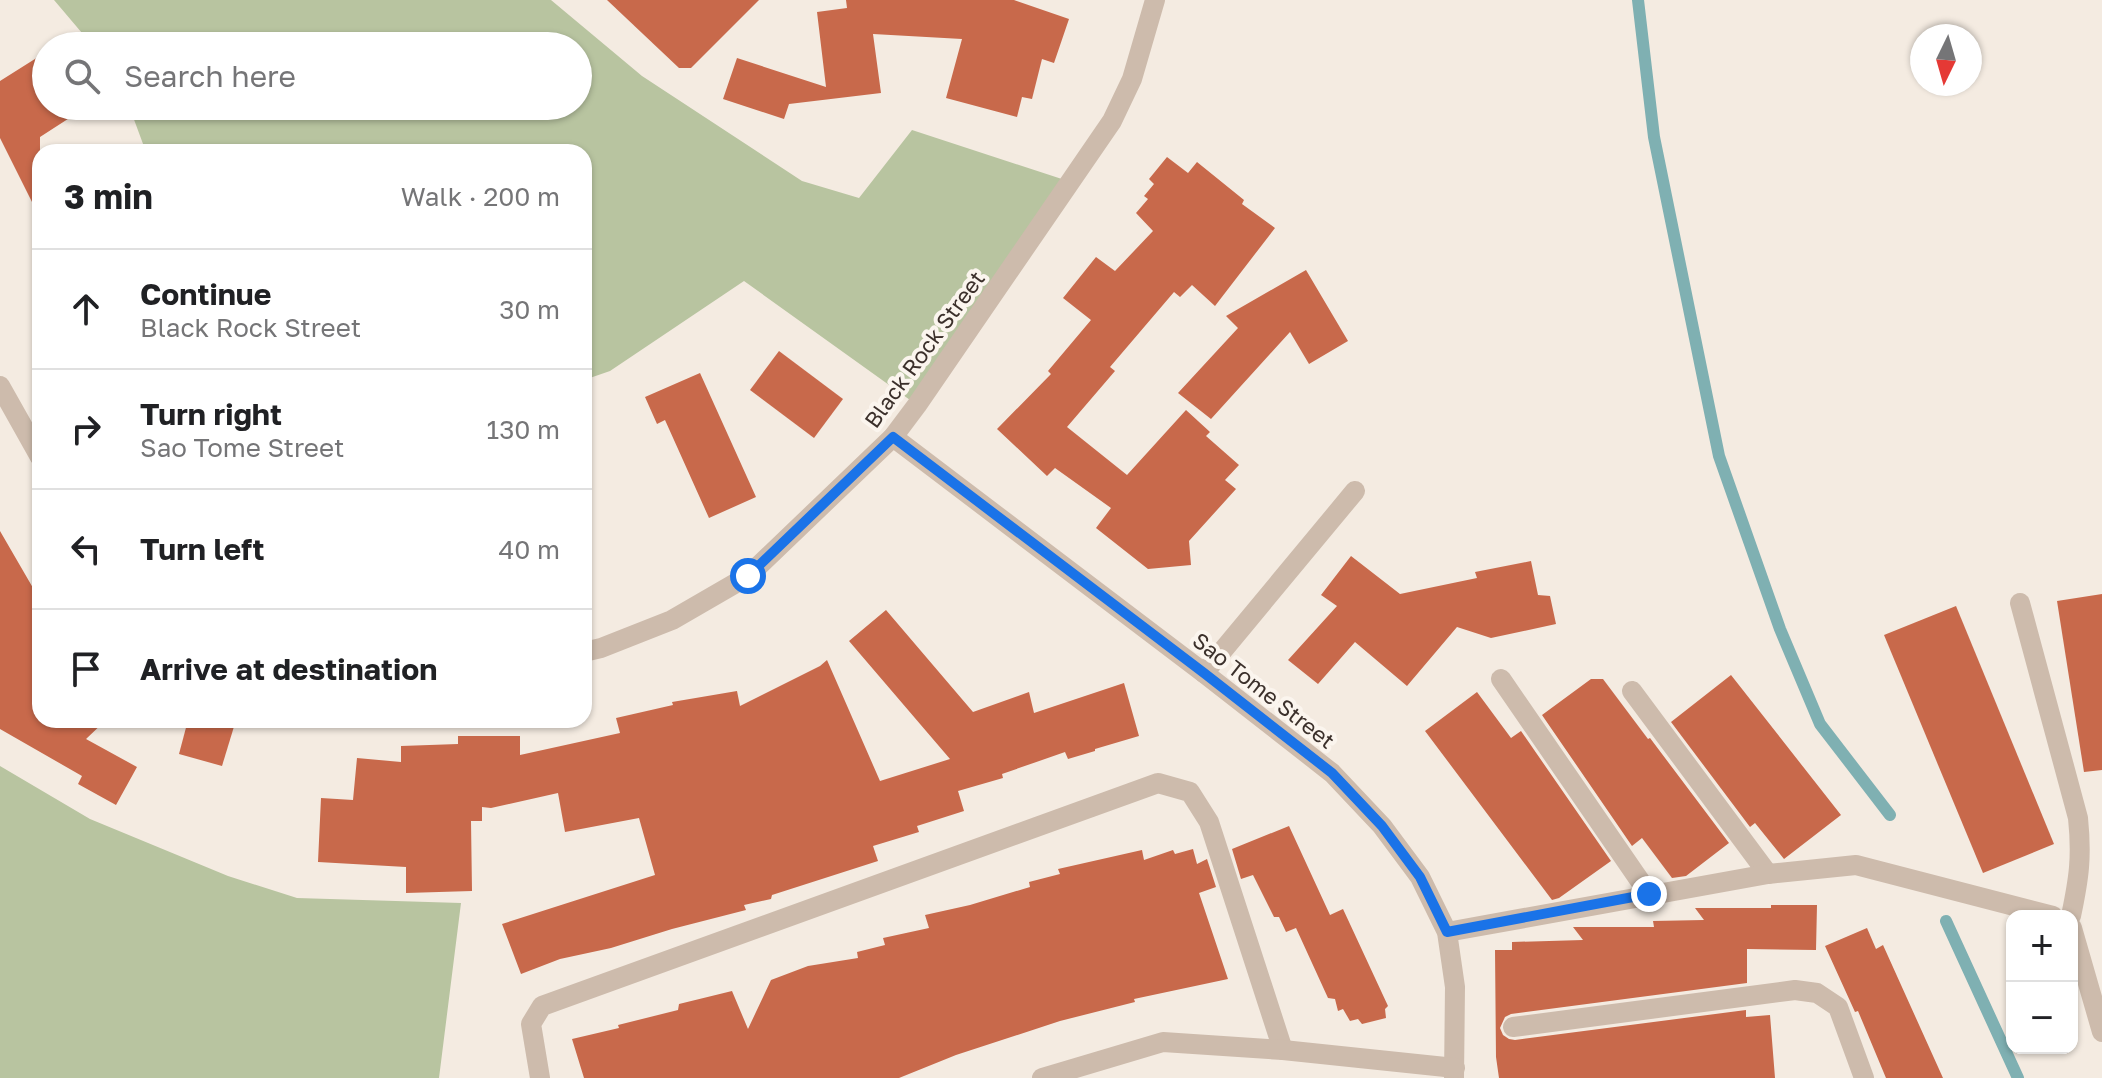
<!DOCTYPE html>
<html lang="en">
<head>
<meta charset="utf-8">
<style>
  body { margin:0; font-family:"Golos Text",sans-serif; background:#f6f6f6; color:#202124 }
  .controls { position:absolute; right:24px; bottom:24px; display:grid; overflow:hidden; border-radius:16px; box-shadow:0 2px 6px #0004 }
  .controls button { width:72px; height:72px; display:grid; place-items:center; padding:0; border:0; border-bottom:2px solid #e0e0e0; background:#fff; color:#202124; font:40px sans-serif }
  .compass { position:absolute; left:1910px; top:24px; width:72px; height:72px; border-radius:50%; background:#fff; box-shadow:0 2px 6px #0004; rotate:185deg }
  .stop { position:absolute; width:24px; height:24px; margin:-18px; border:6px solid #1a73e8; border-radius:50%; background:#fff }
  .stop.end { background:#1a73e8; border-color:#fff; box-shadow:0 2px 8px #0008 }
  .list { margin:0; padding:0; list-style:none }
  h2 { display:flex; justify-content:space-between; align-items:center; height:104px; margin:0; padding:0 32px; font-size:34px }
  h2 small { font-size:26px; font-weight:400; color:#757577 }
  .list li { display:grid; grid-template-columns:52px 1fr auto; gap:24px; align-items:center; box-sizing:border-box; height:120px; padding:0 32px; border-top:2px solid #e0e0e0 }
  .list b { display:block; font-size:30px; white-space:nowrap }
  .list p { margin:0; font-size:26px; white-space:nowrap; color:#757577 }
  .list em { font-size:26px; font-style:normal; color:#757577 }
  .icon { flex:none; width:44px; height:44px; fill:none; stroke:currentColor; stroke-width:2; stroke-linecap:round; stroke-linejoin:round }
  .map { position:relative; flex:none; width:2102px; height:1078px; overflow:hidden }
  .search { position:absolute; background:#fff; box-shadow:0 2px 6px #0004; left:32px; top:32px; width:560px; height:88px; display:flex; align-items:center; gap:20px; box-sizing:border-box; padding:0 28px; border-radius:44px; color:#757577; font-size:30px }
  .panel { position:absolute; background:#fff; box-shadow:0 2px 6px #0004; left:32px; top:144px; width:560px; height:584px; border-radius:24px }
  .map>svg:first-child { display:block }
</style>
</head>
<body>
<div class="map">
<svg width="2102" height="1078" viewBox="0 0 2102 1078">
  <rect width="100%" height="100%" fill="#f4ebe1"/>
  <g fill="#b8c4a0">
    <polygon points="54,0 551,0 642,76 802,181 859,198 912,130 1071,182 917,405 744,281 610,371 584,380 584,152 146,152 129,106 578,106 578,46 93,46"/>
    <polygon points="0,766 90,819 228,876 297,898 461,903 439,1078 0,1078"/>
  </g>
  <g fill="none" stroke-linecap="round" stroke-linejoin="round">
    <g stroke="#7fb0b2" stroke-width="12">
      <polyline points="1638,0 1654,137 1719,456 1780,629 1820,724 1890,815"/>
      <polyline points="1946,921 2018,1078"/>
    </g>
  </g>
  <g fill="#c8694b">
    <polygon points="607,0 759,0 691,68 679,68"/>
    <polygon points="846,0 1014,0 1069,19 1054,63 1042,59 1032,99 1022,97 1017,117 946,98 962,39 873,34 881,93 789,104 784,119 723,99 737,58 826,87 817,12 847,8"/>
    <polygon points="46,52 46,106 88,106 40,137 40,218 0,138 0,81"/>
    <polygon points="1167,157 1188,173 1197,162 1244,200 1242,204 1275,228 1215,306 1192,285 1180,297 1174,292 1110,367 1115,371 1067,427 1127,475 1186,410 1210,432 1206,436 1239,465 1225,480 1236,489 1189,541 1191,565 1148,569 1096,528 1111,508 1055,468 1047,476 997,429 1051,374 1048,371 1091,320 1063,298 1096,257 1115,271 1153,231 1136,213 1148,199 1144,196 1154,184 1149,179"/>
    <polygon points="1306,270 1348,341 1309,364 1290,332 1211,419 1178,393 1238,328 1226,316"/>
    <polygon points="779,351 843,399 814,438 750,390"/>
    <polygon points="700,373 756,497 709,518 665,420 657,424 645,397"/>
    <polygon points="0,531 40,600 40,720 106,720 86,739 137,767 116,805 78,784 82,776 0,729"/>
    <polygon points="1351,556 1400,594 1477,578 1475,572 1531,561 1538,595 1550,596 1556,624 1491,638 1457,627 1407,686 1355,642 1318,684 1288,660 1337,606 1321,595"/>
    <polygon points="2102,594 2102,770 2084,772 2057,601"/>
    <polygon points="1956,606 2054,844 1983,873 1884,635"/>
    <polygon points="886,610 973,712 1029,692 1034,713 1124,683 1139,736 1095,749 1095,751 1068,759 1065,752 1002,774 1003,778 958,791 964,811 917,826 919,832 873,846 878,861 772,895 771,899 744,905 746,910 672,929 611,948 560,959 521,974 502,924 655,875 639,818 565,832 558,793 491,808 482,807 482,821 471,821 472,891 406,893 406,867 318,862 321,798 353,800 357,758 401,762 401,746 458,744 458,736 520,736 520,755 620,733 616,718 673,705 672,702 737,691 740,706 820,666 827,660 880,781 950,759 849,641"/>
    <polygon points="1731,675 1841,815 1784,859 1755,823 1750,827 1671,722"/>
    <polygon points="1591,679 1603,679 1648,739 1650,738 1729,843 1686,876 1672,878 1642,838 1632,846 1542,715"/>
    <polygon points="1477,692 1511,738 1521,731 1611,861 1559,898 1552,900 1425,731"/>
    <polygon points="188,720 236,720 222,766 179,754"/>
    <polygon points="1289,826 1330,915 1343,909 1388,1006 1385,1009 1386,1018 1362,1024 1358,1019 1350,1021 1343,1009 1338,1011 1335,999 1328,998 1296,928 1286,932 1279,917 1274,917 1253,875 1241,879 1232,849"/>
    <polygon points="1193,849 1197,864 1207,859 1216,887 1199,893 1228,979 1134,999 1135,1002 1060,1021 956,1055 899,1078 584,1078 572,1039 619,1028 618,1025 678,1010 679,1004 732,991 748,1029 771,980 808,966 858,958 857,952 885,945 883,938 929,928 925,915 970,905 1030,887 1029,882 1060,874 1058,869 1142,850 1144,860 1173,850 1175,854"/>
    <polygon points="1771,905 1817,905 1816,950 1747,949 1747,983 1511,1014 1505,1017 1500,1028 1503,1035 1509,1039 1515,1040 1746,1010 1746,1017 1770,1015 1775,1078 1499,1078 1496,1057 1495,950 1512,950 1512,942 1583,940 1573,927 1654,927 1653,921 1704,920 1695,908 1771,908"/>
    <polygon points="1867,928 1876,949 1883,945 1943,1078 1886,1078 1858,1011 1855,1012 1825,946"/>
  </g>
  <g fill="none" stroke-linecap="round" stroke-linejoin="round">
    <g stroke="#cdbbac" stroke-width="20">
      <polyline points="0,386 40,457"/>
      <polyline points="893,437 1204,673 1332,773 1382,826 1420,877 1447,932 1455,987 1454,1078"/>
      <path d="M2020 603 2078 818C2082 857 2079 878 2071 916"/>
      <polyline points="584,652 601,648 672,620 748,576 893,437 917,405 1112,121 1132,79 1155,0"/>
      <polyline points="1204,673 1355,491"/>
      <polyline points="1501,679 1649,894"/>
      <polyline points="1632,691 1768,874"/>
      <polyline points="2072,928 2102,1032"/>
      <polyline points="1447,932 1768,874 1856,865 2053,916"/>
      <polyline points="1513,1027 1795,990 1817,993 1838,1007 1864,1078"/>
      <polyline points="540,1078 531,1024 542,1006 1158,783 1190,792 1209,822 1283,1050"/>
      <polyline points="1042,1078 1163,1042 1283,1050 1455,1068"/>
    </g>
  </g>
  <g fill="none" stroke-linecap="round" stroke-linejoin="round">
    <polyline stroke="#1a73e8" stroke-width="10" points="748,576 893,437 1204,673 1332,773 1382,826 1420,877 1447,932 1649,894"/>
  </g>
  <g text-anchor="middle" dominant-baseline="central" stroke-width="8" stroke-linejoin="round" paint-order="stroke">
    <g font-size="22" fill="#3b302b" stroke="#fbf5ee">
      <text transform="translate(924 349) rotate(-54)">Black Rock Street</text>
      <text transform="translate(1264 690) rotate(38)">Sao Tome Street</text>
    </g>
  </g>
</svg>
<div class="controls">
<button>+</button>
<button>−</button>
</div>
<svg class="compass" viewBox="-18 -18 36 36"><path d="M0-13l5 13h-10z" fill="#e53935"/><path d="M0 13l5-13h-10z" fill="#757577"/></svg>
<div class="stop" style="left:748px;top:576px"></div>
<div class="stop end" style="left:1649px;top:894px"></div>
<div class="search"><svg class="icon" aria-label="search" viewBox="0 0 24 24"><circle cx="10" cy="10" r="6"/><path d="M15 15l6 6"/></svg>Search here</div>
<section class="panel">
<h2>3 min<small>Walk · 200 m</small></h2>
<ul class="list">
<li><svg class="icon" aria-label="ahead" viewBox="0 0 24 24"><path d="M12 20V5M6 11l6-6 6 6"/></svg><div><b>Continue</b><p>Black Rock Street</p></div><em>30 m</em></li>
<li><svg class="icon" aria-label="right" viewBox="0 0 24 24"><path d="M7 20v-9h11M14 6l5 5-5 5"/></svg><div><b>Turn right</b><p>Sao Tome Street</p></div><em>130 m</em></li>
<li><svg class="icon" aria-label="left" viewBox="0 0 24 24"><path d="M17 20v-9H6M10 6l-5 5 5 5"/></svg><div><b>Turn left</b></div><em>40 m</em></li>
<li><svg class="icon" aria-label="arrive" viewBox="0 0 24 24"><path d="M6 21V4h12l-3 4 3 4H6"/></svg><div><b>Arrive at destination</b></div></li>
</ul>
</section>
</div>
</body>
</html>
